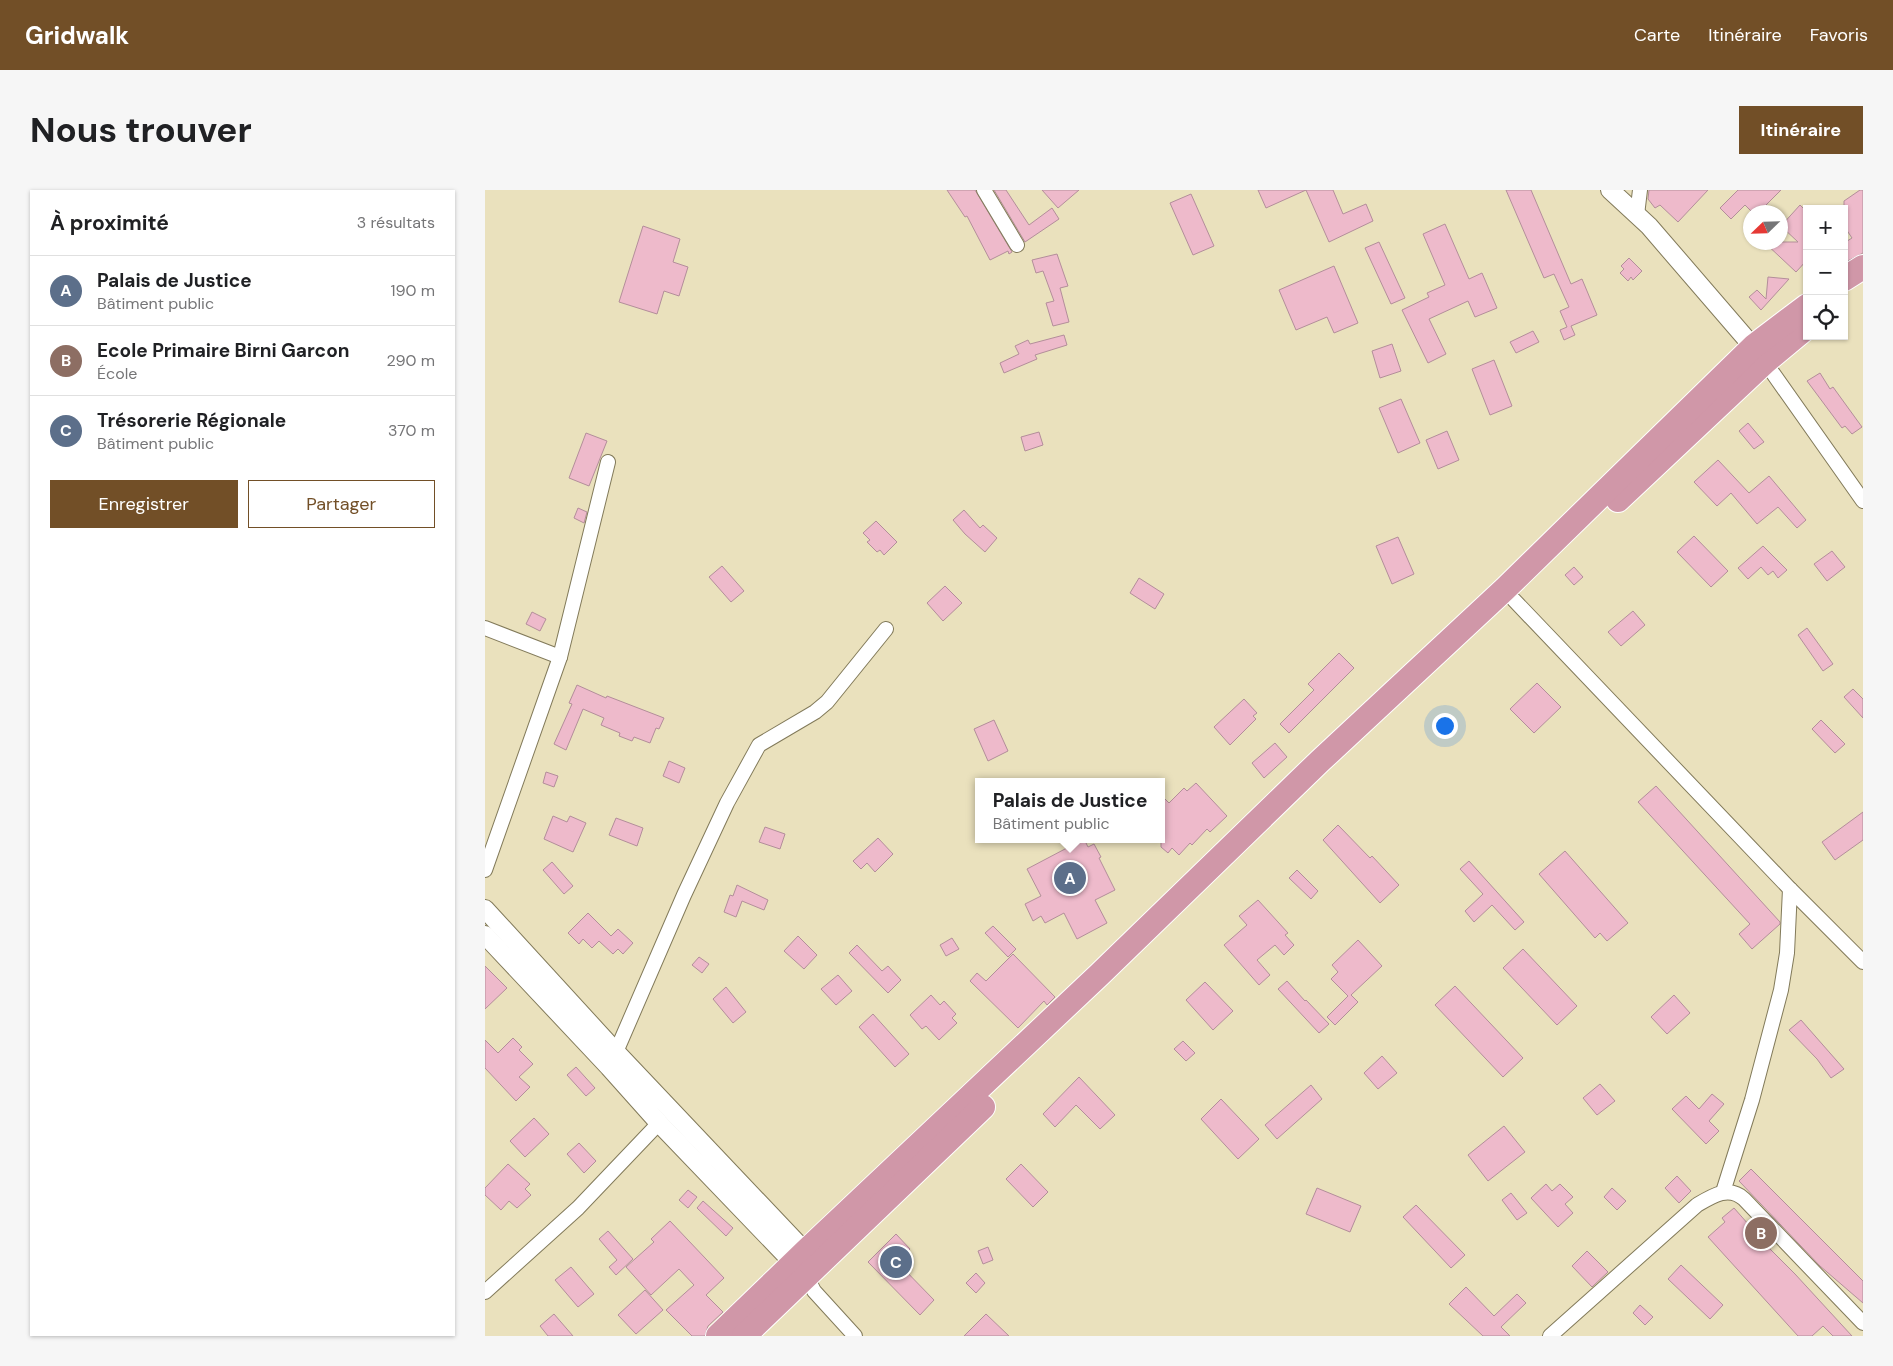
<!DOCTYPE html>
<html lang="fr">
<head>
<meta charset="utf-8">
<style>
  body { margin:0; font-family:"DM Sans",sans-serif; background:#f6f6f6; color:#202124 }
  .controls { position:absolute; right:15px; top:15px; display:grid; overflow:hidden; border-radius:0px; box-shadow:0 1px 4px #0004 }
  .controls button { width:45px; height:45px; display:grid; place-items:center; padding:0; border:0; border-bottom:1px solid #e0e0e0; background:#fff; color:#202124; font:25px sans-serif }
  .compass { position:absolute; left:1258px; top:15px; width:45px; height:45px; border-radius:50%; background:#fff; box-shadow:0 1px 4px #0004; rotate:247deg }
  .you { position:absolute; left:959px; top:535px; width:18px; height:18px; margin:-12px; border:4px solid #fff; border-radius:50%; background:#1a73e8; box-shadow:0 0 0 8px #1a73e833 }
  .badge { display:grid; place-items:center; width:32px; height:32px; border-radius:50%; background:#724f27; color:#fff; font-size:16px; font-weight:700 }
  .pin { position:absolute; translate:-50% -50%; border:2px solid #fff; box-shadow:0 1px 5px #0006 }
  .popup { position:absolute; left:490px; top:588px; width:190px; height:65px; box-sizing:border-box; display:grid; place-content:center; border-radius:0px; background:#fff; filter:drop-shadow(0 1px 4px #0005); font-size:16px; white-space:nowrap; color:#757577 }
  .popup b { font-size:19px; color:#202124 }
  .popup::after { content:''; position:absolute; left:50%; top:100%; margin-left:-10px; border:10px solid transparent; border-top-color:#fff }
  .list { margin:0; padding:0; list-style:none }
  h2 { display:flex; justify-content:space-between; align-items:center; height:65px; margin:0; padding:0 20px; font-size:21px }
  h2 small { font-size:16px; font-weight:400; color:#757577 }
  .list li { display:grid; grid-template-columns:32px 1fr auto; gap:15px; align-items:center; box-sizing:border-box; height:70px; padding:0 20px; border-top:1px solid #e0e0e0 }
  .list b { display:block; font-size:19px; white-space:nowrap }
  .list p { margin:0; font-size:16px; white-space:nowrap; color:#757577 }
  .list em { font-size:16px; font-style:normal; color:#757577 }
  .actions { display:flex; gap:10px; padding:15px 20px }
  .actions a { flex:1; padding:11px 0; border:1px solid #724f27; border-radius:0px; text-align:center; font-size:18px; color:#724f27 }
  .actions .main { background:#724f27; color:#fff }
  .icon { flex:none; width:28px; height:28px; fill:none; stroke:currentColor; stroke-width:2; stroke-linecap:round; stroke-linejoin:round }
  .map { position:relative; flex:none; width:1378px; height:1146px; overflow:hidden; border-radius:0px }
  header { display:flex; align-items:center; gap:30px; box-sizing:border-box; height:70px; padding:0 25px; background:#724f27; color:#fff }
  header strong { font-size:24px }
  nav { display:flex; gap:28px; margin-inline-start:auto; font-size:18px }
  .intro { display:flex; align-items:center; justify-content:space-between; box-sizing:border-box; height:120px; padding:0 30px }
  h1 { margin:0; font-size:35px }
  .button { padding:12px 22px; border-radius:0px; background:#724f27; color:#fff; font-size:18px; font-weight:700 }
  main { display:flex; gap:30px; padding:0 30px }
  aside { flex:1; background:#fff; border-radius:0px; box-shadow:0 1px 4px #0004 }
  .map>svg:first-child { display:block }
</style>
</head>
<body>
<header>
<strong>Gridwalk</strong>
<nav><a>Carte</a><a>Itinéraire</a><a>Favoris</a></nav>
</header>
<div class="intro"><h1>Nous trouver</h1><a class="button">Itinéraire</a></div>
<main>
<aside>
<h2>À proximité<small>3 résultats</small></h2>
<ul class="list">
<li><span class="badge" style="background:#5c6f8a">A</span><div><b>Palais de Justice</b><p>Bâtiment public</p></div><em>190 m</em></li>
<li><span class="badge" style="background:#8d6e63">B</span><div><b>Ecole Primaire Birni Garcon</b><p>École</p></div><em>290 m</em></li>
<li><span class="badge" style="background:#5c6f8a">C</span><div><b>Trésorerie Régionale</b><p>Bâtiment public</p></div><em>370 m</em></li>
</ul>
<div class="actions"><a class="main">Enregistrer</a><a>Partager</a></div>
</aside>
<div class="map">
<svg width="1378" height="1146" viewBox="0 0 1378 1146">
  <rect width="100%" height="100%" fill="#eae1bd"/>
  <g fill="#eebacb" stroke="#b38e9a">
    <polygon points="462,0 490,0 527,62 524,64 523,61 505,70 482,26 480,27"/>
    <polygon points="509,0 521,0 544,35 567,18 574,29 540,52"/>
    <polygon points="557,0 594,0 573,18"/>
    <polygon points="773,0 848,0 858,24 881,14 888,31 844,52 821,0 781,18"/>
    <polygon points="1021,0 1046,0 1086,94 1097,89 1112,125 1086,136 1090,145 1079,150 1075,140 1082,137 1075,121 1084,117 1069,84 1059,88"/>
    <polygon points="1164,0 1223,0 1193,32 1175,15 1170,18 1163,9"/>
    <polygon points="1253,0 1296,0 1274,22 1267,22 1260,15 1246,29 1235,18"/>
    <polygon points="1375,0 1378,0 1378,63 1359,73 1359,53 1367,48 1359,36 1359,11"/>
    <polygon points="706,4 729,56 708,65 685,13"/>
    <polygon points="1315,15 1322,22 1322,70 1311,82 1279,52 1313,52 1296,36"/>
    <polygon points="960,34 984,89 997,83 1012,118 990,127 983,111 944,129 961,164 943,173 917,120 944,107 942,103 960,95 938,44"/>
    <polygon points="158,36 195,49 188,72 203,77 194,106 179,101 172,124 134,112"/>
    <polygon points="894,52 920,108 906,114 880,58"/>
    <polygon points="572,64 583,96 575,98 584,132 568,136 561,113 569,111 558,81 551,83 547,70"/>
    <polygon points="1144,68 1157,81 1148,90 1146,87 1143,91 1135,83 1139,79 1136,76"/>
    <polygon points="849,76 873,133 849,143 842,127 811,140 794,100"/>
    <polygon points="1283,87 1304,89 1276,120 1264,107 1272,100 1281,109"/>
    <polygon points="1048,141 1054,152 1031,163 1025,152"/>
    <polygon points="579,145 582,155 550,165 552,169 519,183 515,173 534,164 530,156 543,150 545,154"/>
    <polygon points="907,154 916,181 895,188 887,161"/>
    <polygon points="1009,170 1027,216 1005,225 987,179"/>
    <polygon points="1335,183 1345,199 1348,197 1377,237 1367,244 1360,236 1357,238 1322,191"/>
    <polygon points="916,209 935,253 913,263 894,218"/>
    <polygon points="1263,233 1279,252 1269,259 1254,241"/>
    <polygon points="962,241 974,270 953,279 941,250"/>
    <polygon points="554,242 558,255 540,261 536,247"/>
    <polygon points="101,243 122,251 104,296 84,288"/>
    <polygon points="1233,270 1264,303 1284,286 1321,330 1312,338 1293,317 1272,334 1246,303 1232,316 1209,292"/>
    <polygon points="93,318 102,322 99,333 89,328"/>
    <polygon points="479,320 495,338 498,335 512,348 500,362 480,344 468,330"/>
    <polygon points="391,331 412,352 399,365 395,360 392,362 382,352 385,350 378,343"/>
    <polygon points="1209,346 1243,381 1226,397 1192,362"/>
    <polygon points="913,347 929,384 907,394 891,356"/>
    <polygon points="1278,356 1302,380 1293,388 1288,381 1283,385 1276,377 1263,389 1253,378"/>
    <polygon points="1347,361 1360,377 1342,391 1329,374"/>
    <polygon points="237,376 259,401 246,412 224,387"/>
    <polygon points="1089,377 1098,387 1089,395 1080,385"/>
    <polygon points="654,388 679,404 670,419 645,403"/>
    <polygon points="460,396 477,413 458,431 442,413"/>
    <polygon points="1148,421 1160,435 1136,456 1123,442"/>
    <polygon points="47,422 61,429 55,441 41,434"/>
    <polygon points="1322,438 1348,474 1338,481 1313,445"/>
    <polygon points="854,463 869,478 804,543 795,534 829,500 823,494"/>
    <polygon points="1052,493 1076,517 1049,543 1025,519"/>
    <polygon points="92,495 121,508 122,506 179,528 174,539 171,538 165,553 149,547 147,551 134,546 135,543 116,535 119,528 98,519 81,560 69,554 87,514 84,513"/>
    <polygon points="1368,499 1378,509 1378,528 1359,507"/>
    <polygon points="759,509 772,523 768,526 771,529 745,555 729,537"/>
    <polygon points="509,530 523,561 503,571 489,539"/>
    <polygon points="1336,530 1360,554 1350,563 1327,539"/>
    <polygon points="790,553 802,567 779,588 767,573"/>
    <polygon points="184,571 200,578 194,593 178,586"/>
    <polygon points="61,582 73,586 69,597 58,593"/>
    <polygon points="711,593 742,626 725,642 722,639 707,655 705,653 694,665 687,658 683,663 676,657 676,605 684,613 699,598 702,601"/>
    <polygon points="1171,596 1295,732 1295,734 1267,759 1254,744 1265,734 1153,612"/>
    <polygon points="1378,622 1378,650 1350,670 1337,652"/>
    <polygon points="68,626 82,632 85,626 101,633 88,662 59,649"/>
    <polygon points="131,628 158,638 152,656 124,645"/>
    <polygon points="853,635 885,668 887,666 914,695 895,713 838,650"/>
    <polygon points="280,637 300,644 295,659 274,652"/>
    <polygon points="393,648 408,664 390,682 382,673 376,679 368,671"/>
    <polygon points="599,649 603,657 609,654 616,667 614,668 630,700 610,710 622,733 592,749 579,723 560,733 556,726 548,731 540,714 556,706 542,679"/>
    <polygon points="1080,661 1143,733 1122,751 1115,743 1110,748 1054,684"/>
    <polygon points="984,671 1039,732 1030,740 1007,715 989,732 980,721 998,704 975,679"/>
    <polygon points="67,672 88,696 79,704 58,680"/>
    <polygon points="812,680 833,701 826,709 804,688"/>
    <polygon points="252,695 283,710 279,720 257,711 251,727 239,722 245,705 248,706"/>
    <polygon points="773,710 803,743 800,745 809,755 799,765 790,755 772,770 785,785 774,795 739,755 762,735 754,726"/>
    <polygon points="103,723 126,746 133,739 148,753 138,764 133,759 128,764 114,751 107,758 98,749 94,754 83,743"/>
    <polygon points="508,736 531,759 523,767 500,743"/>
    <polygon points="313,746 332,765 319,779 299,761"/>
    <polygon points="467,748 474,759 461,766 455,755"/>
    <polygon points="873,750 897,776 866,805 873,812 850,835 842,827 863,806 846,789 853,782 847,775"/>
    <polygon points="372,755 397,781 403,776 416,790 403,803 364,763"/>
    <polygon points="1038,759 1092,816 1072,835 1018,778"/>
    <polygon points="528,764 570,807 562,815 559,811 533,838 485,791 492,783 501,791"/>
    <polygon points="214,767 224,774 217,783 207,775"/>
    <polygon points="0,776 22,798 0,819"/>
    <polygon points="353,785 367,801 351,815 336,799"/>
    <polygon points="802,791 820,811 821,810 844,834 834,843 793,799"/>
    <polygon points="720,792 748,821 728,840 701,810"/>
    <polygon points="970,796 1038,868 1018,887 950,815"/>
    <polygon points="241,797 261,822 248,833 228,809"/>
    <polygon points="446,805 455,815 459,811 471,824 467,828 472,833 454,850 441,836 437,839 425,825"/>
    <polygon points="1189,805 1205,823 1182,844 1166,827"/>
    <polygon points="388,824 424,864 410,877 374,837"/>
    <polygon points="1316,830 1359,879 1346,888 1332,869 1304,840"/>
    <polygon points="28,848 37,857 34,860 48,874 34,887 45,897 31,911 0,878 0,850 13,863"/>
    <polygon points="698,851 710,863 701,871 689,859"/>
    <polygon points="897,866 912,883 893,899 879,883"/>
    <polygon points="91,877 110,898 101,906 82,885"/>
    <polygon points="594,887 630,925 615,939 591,915 570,937 558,924"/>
    <polygon points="1115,894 1130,911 1112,925 1098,908"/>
    <polygon points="826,895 837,909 792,949 780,935"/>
    <polygon points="1227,904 1239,914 1224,931 1234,941 1221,954 1187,919 1201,906 1214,919"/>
    <polygon points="736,909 774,949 753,969 716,929"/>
    <polygon points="49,928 64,944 40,967 25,951"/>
    <polygon points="1019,936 1040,962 1003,991 983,965"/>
    <polygon points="94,953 111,971 99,983 82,964"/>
    <polygon points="23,974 45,994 40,999 46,1005 32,1018 24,1011 16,1020 0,1005 0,998"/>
    <polygon points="536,974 563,1002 548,1017 521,989"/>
    <polygon points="1266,979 1378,1091 1378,1113 1335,1076 1254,991"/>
    <polygon points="1192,986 1206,1001 1194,1013 1180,998"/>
    <polygon points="1061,994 1067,1001 1075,994 1088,1007 1080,1014 1088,1023 1073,1037 1046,1008"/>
    <polygon points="832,998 876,1016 865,1042 821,1024"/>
    <polygon points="1127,998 1141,1011 1132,1020 1119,1007"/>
    <polygon points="203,1000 212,1007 203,1018 194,1010"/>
    <polygon points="1026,1003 1042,1023 1032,1030 1017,1010"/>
    <polygon points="218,1011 248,1038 241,1046 212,1018"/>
    <polygon points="931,1015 980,1065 966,1078 918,1027"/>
    <polygon points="1249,1018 1286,1060 1310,1084 1367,1146 1348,1146 1338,1136 1327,1146 1313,1146 1223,1047 1240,1032 1237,1028"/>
    <polygon points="185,1031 239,1088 221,1105 238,1122 223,1136 220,1146 207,1146 181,1120 209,1095 194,1079 166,1105 141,1077 169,1052 166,1049"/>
    <polygon points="123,1041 148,1069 131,1085 124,1077 132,1070 114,1049"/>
    <polygon points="411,1044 425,1059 412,1072 449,1110 435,1125 383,1072"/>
    <polygon points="503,1057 508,1070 498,1074 493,1061"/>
    <polygon points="1102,1061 1123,1082 1107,1097 1087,1076"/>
    <polygon points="1196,1075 1238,1115 1225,1129 1183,1089"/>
    <polygon points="86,1077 109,1104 93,1117 70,1090"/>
    <polygon points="491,1083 500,1093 491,1103 481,1093"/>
    <polygon points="981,1097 1009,1126 1032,1104 1041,1113 1016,1137 1025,1146 998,1146 964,1114"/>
    <polygon points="160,1100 178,1120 151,1144 133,1125"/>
    <polygon points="1155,1115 1168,1127 1160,1135 1148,1123"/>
    <polygon points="69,1124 88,1146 63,1146 55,1136"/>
    <polygon points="501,1124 524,1146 479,1146"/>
  </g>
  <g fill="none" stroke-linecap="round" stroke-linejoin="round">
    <g stroke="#827a5a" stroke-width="16">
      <g id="minor">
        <polyline points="499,0 532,55"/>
        <polyline points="1152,25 1155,0"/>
        <polyline points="1280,172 1378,311"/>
        <polyline points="1029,410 1305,699 1378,772"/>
        <polyline points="0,438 75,467"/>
        <polyline points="0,680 75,467 123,272"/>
        <polyline points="131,862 199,705 242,613 274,555 330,522 342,512 401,439"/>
        <polyline points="1238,1002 1267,910 1296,800 1302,763 1305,699"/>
        <polyline points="322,1087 329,1101 370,1146"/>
        <polyline points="0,1102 93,1018 174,933"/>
        <path d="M1065 1146 1212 1015C1227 1006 1244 995 1259 1009L1378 1133"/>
      </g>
    </g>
    <g stroke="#827a5a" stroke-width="20">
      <g id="tertiary">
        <polyline points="1125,0 1164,36 1276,166"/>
        <polyline points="0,719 131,862 328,1070"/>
        <polyline points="0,745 124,877 174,933 317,1082"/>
      </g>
    </g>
    <g stroke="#fff" stroke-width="26">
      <g id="trunk">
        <polyline points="1359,89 1378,77"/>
        <polyline points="1133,310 1280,172 1322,137"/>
        <polyline points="233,1146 320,1062 614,785 835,571 1020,399 1269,156 1322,116"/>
        <polyline points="259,1146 498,917"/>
      </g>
    </g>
    <use href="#minor" stroke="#fff" stroke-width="14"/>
    <use href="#tertiary" stroke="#fff" stroke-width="18"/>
    <use href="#trunk" stroke="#d097a8" stroke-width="24"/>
  </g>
</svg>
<div class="controls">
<button>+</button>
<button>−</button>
<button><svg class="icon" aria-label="locate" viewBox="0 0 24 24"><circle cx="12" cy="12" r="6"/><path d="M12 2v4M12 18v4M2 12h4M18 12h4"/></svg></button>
</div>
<svg class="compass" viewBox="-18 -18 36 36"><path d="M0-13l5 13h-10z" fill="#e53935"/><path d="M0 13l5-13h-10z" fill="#757577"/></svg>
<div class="you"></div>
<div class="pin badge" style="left:585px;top:688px;background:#5c6f8a">A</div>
<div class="popup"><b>Palais de Justice</b>Bâtiment public</div>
<div class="pin badge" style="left:1276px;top:1043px;background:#8d6e63">B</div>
<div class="pin badge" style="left:411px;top:1072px;background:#5c6f8a">C</div>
</div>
</main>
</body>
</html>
